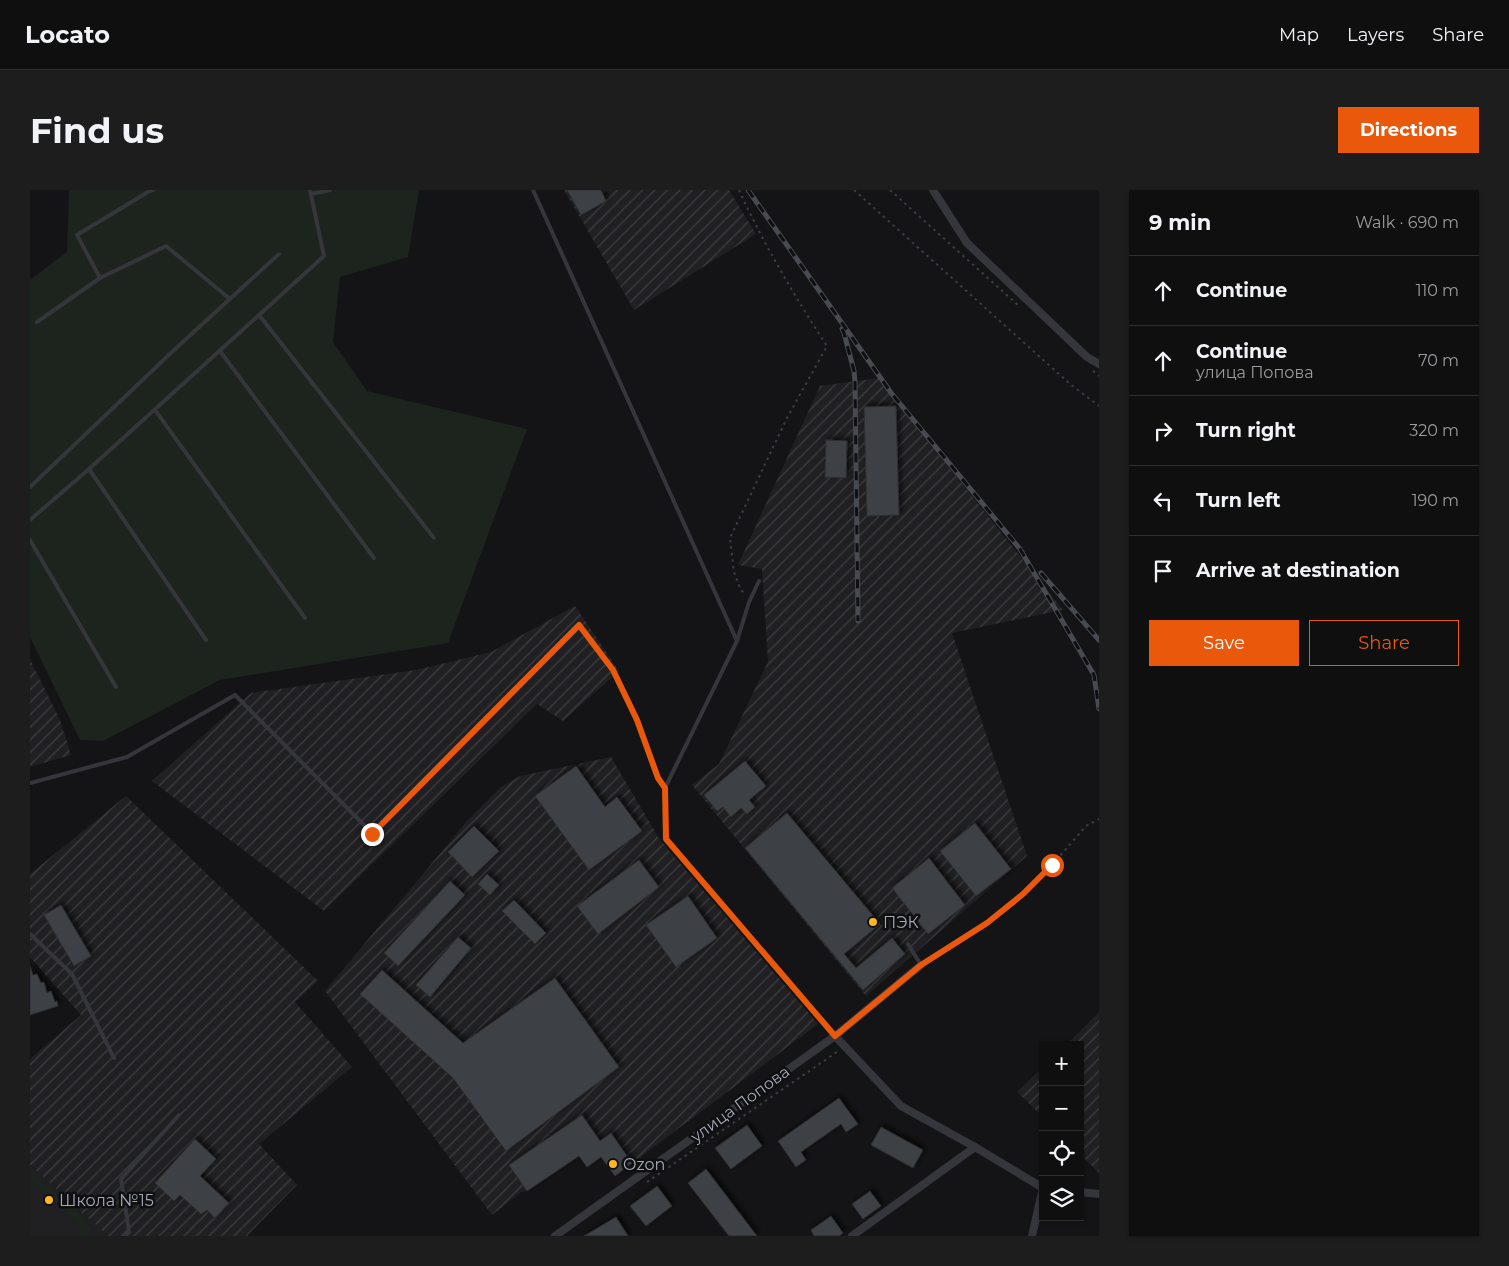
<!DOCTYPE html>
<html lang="en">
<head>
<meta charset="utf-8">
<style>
  body { margin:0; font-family:Montserrat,sans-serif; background:#1d1d1e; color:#f1f3f6 }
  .controls { position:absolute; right:15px; bottom:15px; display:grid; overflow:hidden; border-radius:0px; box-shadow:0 1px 4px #0004 }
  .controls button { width:45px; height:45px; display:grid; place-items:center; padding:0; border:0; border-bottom:1px solid #2f2f30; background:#0f0f10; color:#f1f3f6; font:25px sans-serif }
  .stop { position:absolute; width:15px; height:15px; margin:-11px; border:4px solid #ea580c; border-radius:50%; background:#fff }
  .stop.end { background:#ea580c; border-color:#fff; box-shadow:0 1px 5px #0008 }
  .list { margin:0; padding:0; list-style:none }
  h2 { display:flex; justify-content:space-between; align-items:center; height:65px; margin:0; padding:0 20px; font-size:21px }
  h2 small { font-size:16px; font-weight:400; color:#9b9c9f }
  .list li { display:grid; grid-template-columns:32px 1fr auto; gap:15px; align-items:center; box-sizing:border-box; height:70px; padding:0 20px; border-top:1px solid #2f2f30 }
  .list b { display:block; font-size:19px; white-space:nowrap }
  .list p { margin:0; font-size:16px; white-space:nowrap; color:#9b9c9f }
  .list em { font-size:16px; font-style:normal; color:#9b9c9f }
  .actions { display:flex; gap:10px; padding:15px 20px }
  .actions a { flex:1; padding:11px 0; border:1px solid #ea580c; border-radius:0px; text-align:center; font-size:18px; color:#ea580c }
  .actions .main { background:#ea580c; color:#fff }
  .icon { flex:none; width:28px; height:28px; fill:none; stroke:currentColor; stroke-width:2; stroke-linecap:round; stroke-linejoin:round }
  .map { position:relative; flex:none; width:1069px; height:1046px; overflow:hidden; border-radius:0px }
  header { display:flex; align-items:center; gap:30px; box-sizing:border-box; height:70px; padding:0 25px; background:#0f0f10; border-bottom:1px solid #2f2f30 }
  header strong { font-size:24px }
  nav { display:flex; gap:28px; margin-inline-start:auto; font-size:18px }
  .intro { display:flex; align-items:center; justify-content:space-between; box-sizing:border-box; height:120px; padding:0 30px }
  h1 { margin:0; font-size:35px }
  .button { padding:12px 22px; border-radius:0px; background:#ea580c; color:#fff; font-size:18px; font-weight:700 }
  main { display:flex; gap:30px; padding:0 30px }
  aside { flex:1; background:#0f0f10; border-radius:0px; box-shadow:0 1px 4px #0004 }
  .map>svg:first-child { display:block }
</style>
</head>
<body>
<header>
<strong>Locato</strong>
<nav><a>Map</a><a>Layers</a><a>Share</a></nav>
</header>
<div class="intro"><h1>Find us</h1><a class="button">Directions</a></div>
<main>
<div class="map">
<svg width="1069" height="1046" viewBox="0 0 1069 1046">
  <defs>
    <pattern id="industrial-furrows" width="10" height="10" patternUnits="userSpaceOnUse" patternTransform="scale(1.25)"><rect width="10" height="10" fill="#202023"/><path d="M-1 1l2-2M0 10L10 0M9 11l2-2" fill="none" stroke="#3d3e41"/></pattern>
    <filter id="shadow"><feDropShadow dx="3" dy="-3" stdDeviation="2.5" flood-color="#0009"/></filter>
  </defs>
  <rect width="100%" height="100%" fill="#141416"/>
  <polygon fill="#202023" points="0,975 78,1046 0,1046"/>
  <g fill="url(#industrial-furrows)">
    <polygon points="534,0 699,0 726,44 604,120"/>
    <polygon points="848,188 1033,420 922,443 997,666 836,806 662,595 689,574 738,472 732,379 708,375 790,196"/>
    <polygon points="545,416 589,481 533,531 507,514 294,721 122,591 221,503 386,480 461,462"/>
    <polygon points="0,469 30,530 41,565 0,577"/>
    <polygon points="581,567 630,650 788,834 585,986 571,967 557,977 549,966 497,1001 491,1002 462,1025 295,801 438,630 471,597 490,586"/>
    <polygon points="96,606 288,791 265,812 322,877 229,954 267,995 217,1046 78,1046 0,975 0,869 51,825 0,767 0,684"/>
    <polygon points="1069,822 1069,983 1050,964 1050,855 1036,855"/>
    <polygon points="1013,877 1013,927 987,902"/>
  </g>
  <g fill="#1c241d">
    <polygon points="39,0 389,0 378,67 310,87 303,152 337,201 497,239 418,453 190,490 73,551 50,550 0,447 0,90 37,62"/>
    <polygon points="0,980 57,1030 58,1046 50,1046 49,1033 0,990"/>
  </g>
  <g fill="#3e3f44" stroke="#2e2e32" filter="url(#shadow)">
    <polygon points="537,0 571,0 576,11 551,25"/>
    <polygon points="866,216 869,325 837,326 834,217"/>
    <polygon points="796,250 817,251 816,288 795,287"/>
    <polygon points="715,571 736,596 719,610 725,617 717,624 711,618 701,627 693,617 687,621 674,605"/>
    <polygon points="546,576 575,617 587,607 612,641 559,680 505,606"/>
    <polygon points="757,623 850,734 814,764 826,778 862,748 875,764 833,800 715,658"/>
    <polygon points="945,633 981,679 946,706 910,661"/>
    <polygon points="444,636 469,661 442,687 418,662"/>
    <polygon points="899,668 935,715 898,744 862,698"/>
    <polygon points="609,670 629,697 568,744 547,716"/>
    <polygon points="457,684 469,695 460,705 448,694"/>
    <polygon points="420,691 435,705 368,776 354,763"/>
    <polygon points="658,706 687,748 646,777 616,735"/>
    <polygon points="484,710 516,743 505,754 472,721"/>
    <polygon points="31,715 61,766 44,776 14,725"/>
    <polygon points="428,747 441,758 400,807 386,795"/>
    <polygon points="0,776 3,785 7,784 11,793 14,792 17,803 21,801 25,812 27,811 28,816 0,825"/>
    <polygon points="352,780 433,853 525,788 589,877 476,961 423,888 330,804"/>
    <polygon points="809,908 828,934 816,942 811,934 771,962 776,970 766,977 748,951"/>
    <polygon points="552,925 570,951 581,943 602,973 585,986 571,967 557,977 549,966 497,1001 479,975"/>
    <polygon points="717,935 732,956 701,979 685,958"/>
    <polygon points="851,937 893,960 883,978 841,955"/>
    <polygon points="165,949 186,969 170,986 199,1013 185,1028 177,1020 171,1024 150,1005 144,1011 125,993"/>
    <polygon points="676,979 727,1046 699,1046 658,993"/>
    <polygon points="627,996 642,1016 616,1036 600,1016"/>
    <polygon points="840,1001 851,1016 833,1029 822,1014"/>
    <polygon points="801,1026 813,1043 809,1046 784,1046 781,1040"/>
    <polygon points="586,1027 598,1046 554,1046"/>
  </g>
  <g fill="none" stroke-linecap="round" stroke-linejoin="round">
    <g stroke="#3b3d43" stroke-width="2" stroke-dasharray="2.5 4" stroke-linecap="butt">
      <path d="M709 0C734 55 765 107 797 156L757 228 700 348 704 382 710 398 715 405"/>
      <polyline points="824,0 1040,194 1069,216"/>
      <polyline points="860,0 990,117"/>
      <polyline points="1063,181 1069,186"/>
      <polyline points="899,770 957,733 993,704 1022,675 1056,636 1069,629"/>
      <polyline points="617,992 807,862"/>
    </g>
    <g stroke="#35363b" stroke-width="4">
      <polyline points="503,0 707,451"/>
      <polyline points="281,4 300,0"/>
      <polyline points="70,88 47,45 118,2 123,0"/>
      <polyline points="229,125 294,66 280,0"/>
      <polyline points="7,132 70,88 136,56 200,109"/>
      <polyline points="190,161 344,368"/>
      <polyline points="125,220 275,428"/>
      <polyline points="59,279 176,450"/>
      <polyline points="0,297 143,161 249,64"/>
      <polyline points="0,330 59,279 229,125 404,348"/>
      <polyline points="0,350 86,497"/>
      <polyline points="729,391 719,412 707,451 635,598 636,649 805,846"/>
      <polyline points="0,593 97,567 205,505 342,643 549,435 583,480 607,530 628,588 635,598"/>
      <polyline points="0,744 42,784 84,868"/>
      <polyline points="878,754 891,775"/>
      <polyline points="95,1046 99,1042 91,989 149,925"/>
    </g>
    <g stroke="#35363b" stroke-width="8">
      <polyline points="903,0 937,53 1057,167 1069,174"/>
      <polyline points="805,846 871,916 945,957 1013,998"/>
      <polyline points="1050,1002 1069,1004"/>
      <polyline points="525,1046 805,846 891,775"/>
      <polyline points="822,1046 945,957"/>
      <polyline points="1002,1046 1013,998"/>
    </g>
    <g stroke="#484a51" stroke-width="5">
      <g id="rail">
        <polyline points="718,0 862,204 990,359 1064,485 1069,519"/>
        <polyline points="812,139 814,143 824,181 825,192 828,431"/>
        <polyline points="1011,383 1069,450"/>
      </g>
    </g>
    <use href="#rail" stroke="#0f0f11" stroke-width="3" stroke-dasharray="9" stroke-linecap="butt"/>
  </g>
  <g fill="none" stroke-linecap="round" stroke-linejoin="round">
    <polyline stroke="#ea580c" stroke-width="6" points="342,644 549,435 583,480 607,530 628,588 635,598 636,649 805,846 891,775 957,733 993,704 1022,675"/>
  </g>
  <g fill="#ffb823" stroke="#0f0f11" stroke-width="2">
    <circle cx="843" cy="732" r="5"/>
    <circle cx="583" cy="974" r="5"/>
    <circle cx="19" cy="1010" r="5"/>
  </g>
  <g text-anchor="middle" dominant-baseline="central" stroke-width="5" stroke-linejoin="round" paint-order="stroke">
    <g font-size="16" fill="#a5aab8" stroke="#0f0f11" text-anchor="start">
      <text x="853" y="732">ПЭК</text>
      <text x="593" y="974">Ozon</text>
      <text x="29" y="1010">Школа №15</text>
    </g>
    <g font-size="16" fill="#a5aab8" stroke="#0f0f11">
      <text transform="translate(710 914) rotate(-36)">улица Попова</text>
    </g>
  </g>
</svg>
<div class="controls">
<button>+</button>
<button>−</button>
<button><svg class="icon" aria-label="locate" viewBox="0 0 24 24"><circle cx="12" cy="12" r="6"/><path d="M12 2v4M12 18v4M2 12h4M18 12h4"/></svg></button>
<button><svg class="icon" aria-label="layers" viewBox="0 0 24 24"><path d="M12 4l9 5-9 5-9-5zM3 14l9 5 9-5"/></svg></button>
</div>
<div class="stop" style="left:1022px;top:675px"></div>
<div class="stop end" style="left:342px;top:644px"></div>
</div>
<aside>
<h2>9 min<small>Walk · 690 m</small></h2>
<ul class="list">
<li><svg class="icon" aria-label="ahead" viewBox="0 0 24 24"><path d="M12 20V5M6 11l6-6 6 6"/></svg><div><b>Continue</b></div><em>110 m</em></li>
<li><svg class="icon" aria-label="ahead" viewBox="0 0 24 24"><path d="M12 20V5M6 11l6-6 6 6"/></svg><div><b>Continue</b><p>улица Попова</p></div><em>70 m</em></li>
<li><svg class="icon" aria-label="right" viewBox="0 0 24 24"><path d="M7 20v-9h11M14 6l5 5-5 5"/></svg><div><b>Turn right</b></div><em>320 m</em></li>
<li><svg class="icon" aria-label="left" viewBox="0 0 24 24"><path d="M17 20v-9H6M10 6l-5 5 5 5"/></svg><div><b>Turn left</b></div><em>190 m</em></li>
<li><svg class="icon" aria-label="arrive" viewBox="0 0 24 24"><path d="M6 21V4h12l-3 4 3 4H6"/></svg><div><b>Arrive at destination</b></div></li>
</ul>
<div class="actions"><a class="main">Save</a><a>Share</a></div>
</aside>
</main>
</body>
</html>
